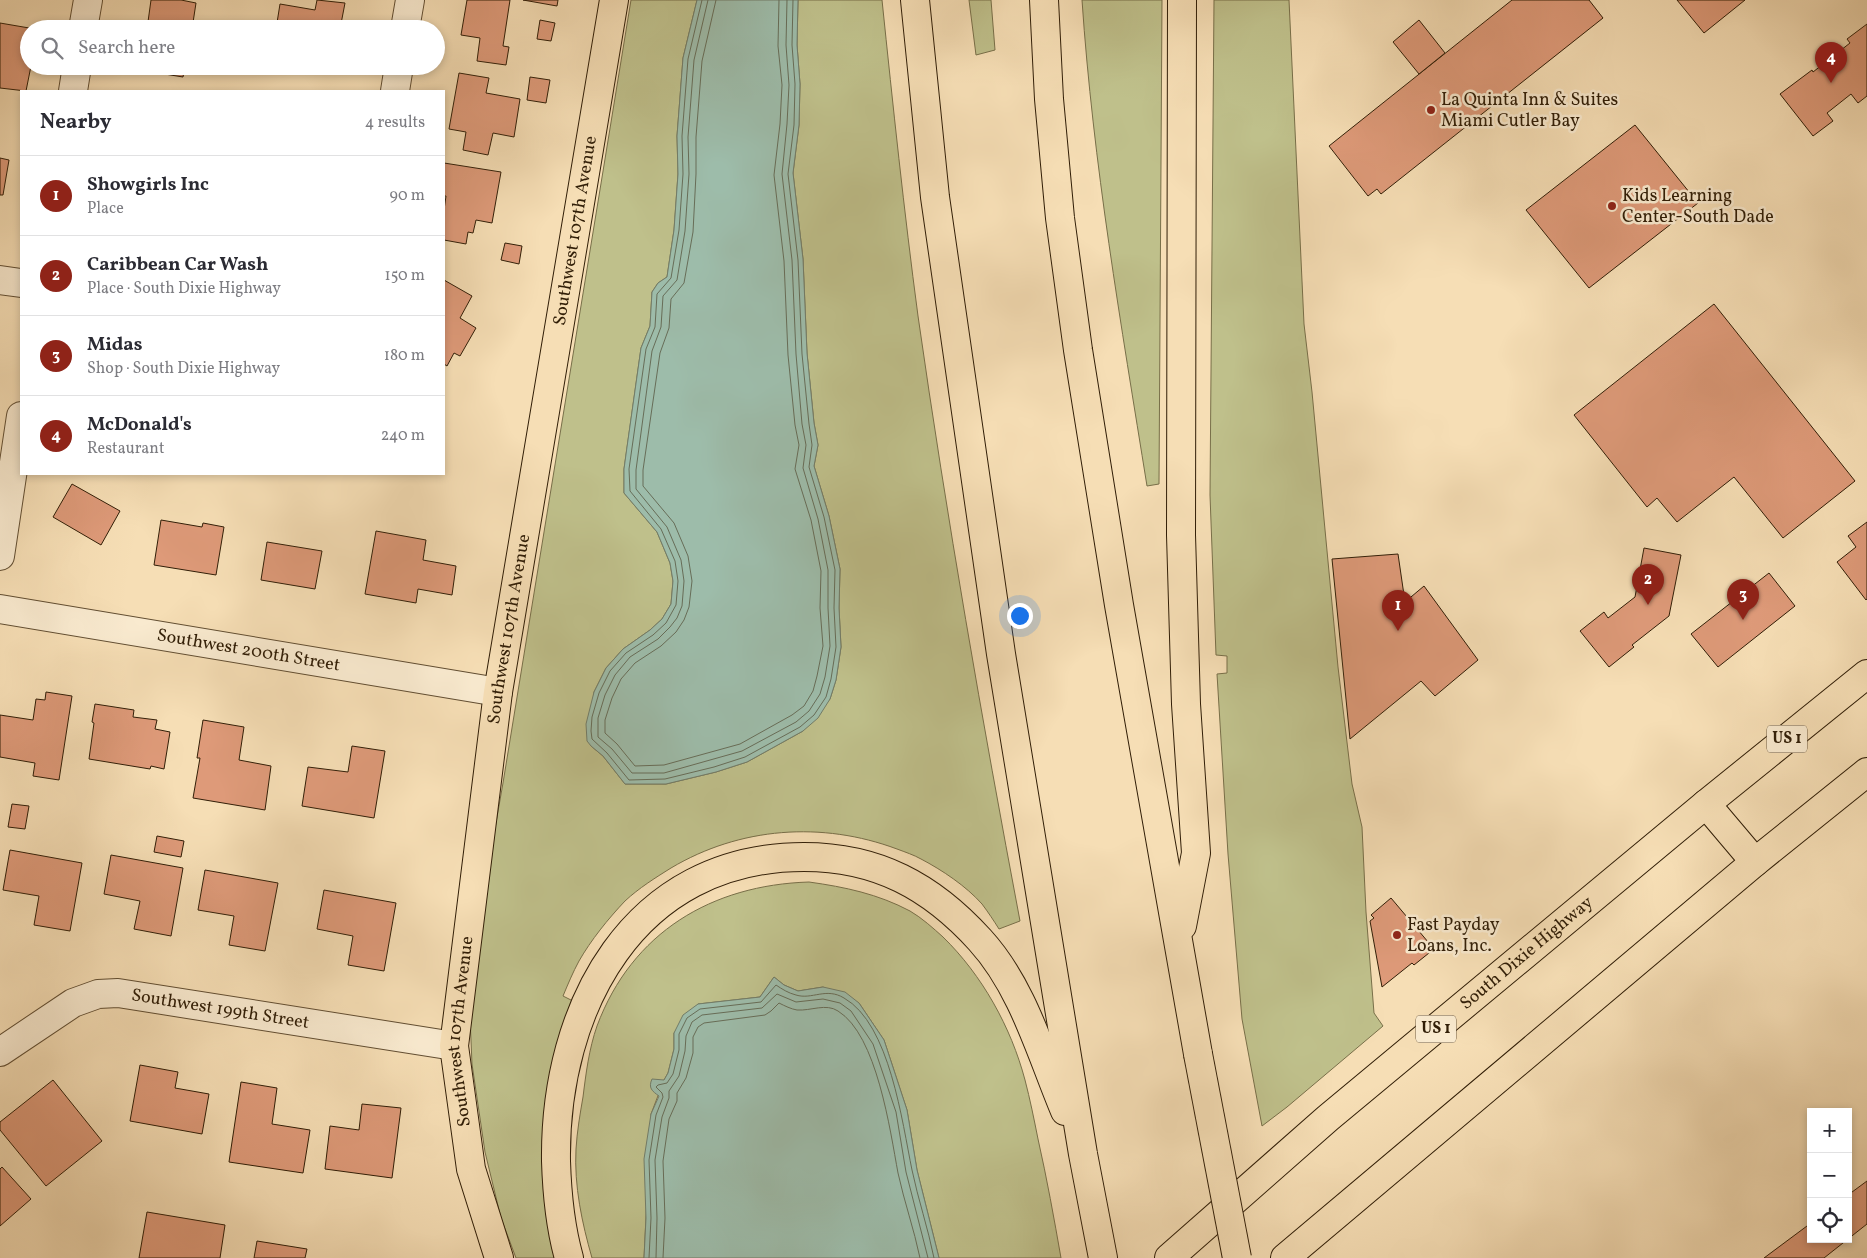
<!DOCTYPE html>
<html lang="en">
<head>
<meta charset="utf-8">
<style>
  body { margin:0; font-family:Vollkorn,serif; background:#f2f2f3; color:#2b2b33 }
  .controls { position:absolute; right:15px; bottom:15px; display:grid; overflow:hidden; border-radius:0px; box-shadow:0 2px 8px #0003 }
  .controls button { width:45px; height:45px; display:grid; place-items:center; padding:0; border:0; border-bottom:1px solid #e1e1e2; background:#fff; color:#2b2b33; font:25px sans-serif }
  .you { position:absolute; left:1019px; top:615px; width:18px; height:18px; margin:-12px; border:4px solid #fff; border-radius:50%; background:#1a73e8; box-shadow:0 0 0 8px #1a73e833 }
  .badge { display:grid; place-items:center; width:32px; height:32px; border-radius:50%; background:#8f2418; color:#fff; font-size:16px; font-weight:700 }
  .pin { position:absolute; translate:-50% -41px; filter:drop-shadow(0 1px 2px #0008) }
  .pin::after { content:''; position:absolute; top:26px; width:18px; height:15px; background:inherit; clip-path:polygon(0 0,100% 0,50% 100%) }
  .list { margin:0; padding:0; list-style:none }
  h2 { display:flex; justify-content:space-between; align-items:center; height:65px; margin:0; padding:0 20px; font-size:21px }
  h2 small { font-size:16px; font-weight:400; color:#7c7c81 }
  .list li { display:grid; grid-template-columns:32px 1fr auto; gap:15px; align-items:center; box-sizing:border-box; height:80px; padding:0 20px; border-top:1px solid #e1e1e2 }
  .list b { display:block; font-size:19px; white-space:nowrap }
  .list p { margin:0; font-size:16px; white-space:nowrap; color:#7c7c81 }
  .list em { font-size:16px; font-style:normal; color:#7c7c81 }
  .icon { flex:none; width:28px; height:28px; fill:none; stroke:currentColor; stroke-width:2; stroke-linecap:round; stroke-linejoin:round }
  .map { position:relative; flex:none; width:1867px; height:1258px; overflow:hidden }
  .search { position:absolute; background:#fff; box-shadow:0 2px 8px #0003; left:20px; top:20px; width:425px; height:55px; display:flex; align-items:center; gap:12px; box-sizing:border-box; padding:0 18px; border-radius:28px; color:#7c7c81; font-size:19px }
  .panel { position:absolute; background:#fff; box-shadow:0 2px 8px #0003; left:20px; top:90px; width:425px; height:385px; border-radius:0px }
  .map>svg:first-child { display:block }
</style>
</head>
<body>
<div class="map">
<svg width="1867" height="1258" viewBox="0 0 1867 1258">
  <rect width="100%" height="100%" fill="#f6deb5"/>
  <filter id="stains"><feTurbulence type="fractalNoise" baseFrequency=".004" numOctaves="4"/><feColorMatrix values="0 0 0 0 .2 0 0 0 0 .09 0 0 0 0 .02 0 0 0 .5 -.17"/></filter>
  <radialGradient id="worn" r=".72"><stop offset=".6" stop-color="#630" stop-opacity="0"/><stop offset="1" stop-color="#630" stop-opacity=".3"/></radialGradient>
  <g fill="#bfc08b" stroke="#786f49">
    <path d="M631 0H697L683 58 677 136 678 174 674 230 667 277 658 283 652 292 650 326 641 348 624 469V493L657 532 670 563 673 581 671 604 662 619 650 630 623 649 606 668 594 692 591 746 603 756 625 784H666L716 772 747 762 803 731 830 699 836 680 841 647 839 608 840 569 829 516 814 466 818 445 814 423 807 353 803 259 793 173 799 125 800 84 797 45 798 0H882C893 106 904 211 918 316 947 519 982 720 1020 921L999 929C994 921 988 912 982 904 966 886 942 870 921 859 914 855 905 852 897 849 822 821 740 827 671 868 655 878 639 888 625 901 608 919 591 940 579 961 573 972 568 984 563 996L575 1002C567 1030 554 1062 548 1090 537 1149 546 1200 556 1258H516L501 1218 485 1152 472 1064 470 1017 478 925 503 783Z"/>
    <polygon points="969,0 991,0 995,50 976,55"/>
    <path d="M1082 0H1162L1159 484 1147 486C1121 324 1093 163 1082 0Z"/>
    <polygon points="1214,0 1289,0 1304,324 1312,392 1338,667 1352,784 1362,827 1366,912 1374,1013 1383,1026 1287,1107 1262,1126 1242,1019 1228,854 1217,674 1227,673 1227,656 1216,655 1210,495"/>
    <path d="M809 882C845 887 878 894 910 911 922 918 933 928 943 937 982 975 1011 1027 1025 1080 1030 1099 1034 1119 1038 1139 1047 1179 1054 1218 1061 1258H939L917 1170 907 1110 884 1040 859 1003 823 987 798 991 784 985 774 977 760 997 698 1004 674 1033V1049L668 1073 664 1080 651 1114 644 1258H592C582 1223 574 1186 576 1149 577 1132 580 1114 583 1097 586 1073 589 1049 597 1026 632 932 712 885 809 882Z"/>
  </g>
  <g fill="#9dbcaa" stroke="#727d69">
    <polygon points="697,0 798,0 797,45 800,84 799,125 793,173 803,259 807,353 814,423 818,445 814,466 829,516 840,569 839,608 841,647 836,680 830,699 818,718 803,731 747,762 716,772 666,784 625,784 603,756 591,746 587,741 586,724 594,692 606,668 623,649 650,630 662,619 671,604 673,581 670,563 657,532 624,493 624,469 627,447 641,348 650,326 652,292 658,283 667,277 674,230 678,174 677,136 683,58"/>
    <path d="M774 977 784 985 798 991 823 987 845 992 859 1003 884 1040 907 1110 917 1170 939 1258H644L646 1218 644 1159 651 1114 659 1096C652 1091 648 1088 652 1079L664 1080 668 1073 674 1049V1033L683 1015 698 1004 760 997Z"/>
  </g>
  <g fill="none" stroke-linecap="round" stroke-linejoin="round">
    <g stroke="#676d58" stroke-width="1">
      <polyline points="702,0 688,59 682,136 683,174 679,230 671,278 657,294 655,327 646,349 629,469 630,491 661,529 675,561 678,581 676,605 666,623 653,635 626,653 610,671 599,693 592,717 591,731 592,739 607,753 629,780 665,779 714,767 745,757 800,727 814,715 826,697 831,679 836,647 834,608 835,570 824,517 809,467 812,445 809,424 802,354 798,260 788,174 794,125 795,84 792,45 793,0"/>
      <polyline points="708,0 694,60 688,137 689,174 685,231 677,280 663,296 661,327 652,351 636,470 636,489 667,527 681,560 684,581 682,606 677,618 670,627 658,639 630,657 615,675 605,695 598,718 598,737 612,749 632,773 664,773 742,751 796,722 809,711 820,694 825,677 830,646 828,608 828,570 818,519 803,468 806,445 802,424 796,354 792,260 782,174 787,124 789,85 786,45 787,0"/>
      <polyline points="716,0 702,61 696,137 696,174 693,232 684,283 671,299 669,328 660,353 643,470 643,486 674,523 688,556 692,581 689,607 684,620 676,632 661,646 635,663 621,679 612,698 605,720 605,733 617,744 635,766 664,765 740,744 792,715 804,706 813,691 817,676 823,646 820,608 821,571 811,520 795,469 799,445 795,425 788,355 784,261 774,175 780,124 782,85 778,46 779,0"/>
      <path d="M649 1258 651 1218 649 1160 656 1115 663 1097 662 1093 656 1087 658 1085 667 1083 673 1074 679 1050V1034L687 1018 700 1009 761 1002 776 985C782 989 788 993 796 995 812 1000 826 987 844 998 890 1024 902 1122 912 1170 918 1199 928 1228 934 1258"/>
      <polyline points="656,1258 657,1218 655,1160 662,1117 669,1098 669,1091 679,1076 685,1051 686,1036 692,1022 702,1015 762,1008 777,994 796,1002 823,999 840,1003 851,1011 873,1044 896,1112 906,1172 928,1258"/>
      <path d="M663 1258 665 1218 663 1161 669 1119 677 1101V1093L686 1078 693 1053V1037L698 1027 704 1023 765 1015 771 1011 779 1003C785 1006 791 1009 797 1010 811 1011 826 1003 838 1011 877 1035 890 1130 898 1173 904 1201 914 1229 920 1258"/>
    </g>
  </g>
  <g fill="#de9a79" stroke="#311e07">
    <polygon points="151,0 181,0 196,3 192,29 147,29"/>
    <polygon points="317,0 345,3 340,29 276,29 280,4 315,10"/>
    <polygon points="467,0 510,0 503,46 509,47 506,65 477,61 480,38 461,35"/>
    <polygon points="523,0 558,0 557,6"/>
    <polygon points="1512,0 1589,0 1603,18 1381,194 1377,189 1368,196 1329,146"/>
    <polygon points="1677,0 1745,0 1704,33"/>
    <polygon points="540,20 555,23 551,41 537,39"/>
    <polygon points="1419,20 1445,53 1419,74 1393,42"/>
    <polygon points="0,23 35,29 29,29 29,66 31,66 26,91 0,88"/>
    <polygon points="1867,24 1867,96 1858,103 1851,94 1827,113 1833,121 1813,136 1780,94 1812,70 1813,72 1850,43 1847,39"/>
    <polygon points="141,66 185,66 183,77 140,70"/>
    <polygon points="459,73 489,78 486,93 520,99 514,137 493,133 488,155 463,150 466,132 449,129"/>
    <polygon points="530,77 550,80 546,103 527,100"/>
    <polygon points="1635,125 1698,203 1589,288 1526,210"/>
    <polygon points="0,158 9,160 3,195 0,195"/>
    <polygon points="444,163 501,172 492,223 476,220 473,233 468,232 466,244 444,240 444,210 446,196 444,196"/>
    <polygon points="505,243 522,246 519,264 501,260"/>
    <polygon points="444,280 472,296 460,318 476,328 460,356 454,353 447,366 444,364"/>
    <polygon points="1714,304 1855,481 1783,538 1734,477 1677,522 1657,498 1647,507 1574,415"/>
    <polygon points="72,484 120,511 101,545 53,517"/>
    <polygon points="161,520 202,527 203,523 224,527 216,575 154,565"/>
    <polygon points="1867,522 1867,599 1866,600 1837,562 1856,547 1848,536"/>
    <polygon points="376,531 426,540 423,560 456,566 452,595 418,589 416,603 365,594"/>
    <polygon points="267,542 322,551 315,589 261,580"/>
    <polygon points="1644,548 1681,555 1669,616 1632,645 1634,647 1609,667 1580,631 1604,612 1608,618 1635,597"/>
    <polygon points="1398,554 1405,602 1424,586 1478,660 1435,696 1421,681 1350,739 1332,559"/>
    <polygon points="1769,573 1795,606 1718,667 1691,634"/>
    <polygon points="46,692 72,696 59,780 33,776 35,763 0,757 0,715 33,720 36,699 45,700"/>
    <polygon points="95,704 134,710 133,717 157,720 155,729 170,732 164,769 151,766 150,769 89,759 94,723 92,722"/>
    <polygon points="203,720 244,727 239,760 271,766 265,810 193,798 200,758 197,758"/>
    <polygon points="352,746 385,751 374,818 302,806 308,767 348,772"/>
    <polygon points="12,804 29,806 25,829 8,827"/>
    <polygon points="157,836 184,841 181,857 154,852"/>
    <polygon points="10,850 82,863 70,931 34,925 39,896 3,890"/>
    <polygon points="111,855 183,868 171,936 134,929 140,901 104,894"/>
    <polygon points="205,870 278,883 265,951 229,945 234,916 198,910"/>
    <polygon points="324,890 396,903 384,971 348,965 353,936 317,929"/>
    <polygon points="1391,898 1434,949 1414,965 1412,963 1382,987 1370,921 1374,918 1371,915"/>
    <polygon points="140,1065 178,1072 175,1088 209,1094 202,1134 130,1121"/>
    <polygon points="53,1080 102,1141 46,1186 0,1130 0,1122"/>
    <polygon points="241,1082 277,1088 272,1124 310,1130 303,1173 229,1162"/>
    <polygon points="362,1104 401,1108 392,1178 325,1169 330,1126 359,1130"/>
    <polygon points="2,1167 31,1199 0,1226 0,1169"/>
    <polygon points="1867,1181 1867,1224 1848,1239 1848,1195"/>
    <polygon points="147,1212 225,1225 220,1258 139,1258"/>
    <polygon points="1811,1223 1811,1239 1848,1239 1824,1258 1764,1258"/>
    <polygon points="257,1241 307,1249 305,1258 254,1258"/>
  </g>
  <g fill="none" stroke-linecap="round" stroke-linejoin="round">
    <g stroke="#624e32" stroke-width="30">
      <g id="minor">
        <polyline points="83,29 88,0"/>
        <polyline points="405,29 410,0"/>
        <polyline points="73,91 77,66"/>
        <polyline points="395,91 399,66"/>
        <polyline points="0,280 21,283"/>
        <polyline points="0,556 21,416"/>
        <path id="s1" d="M0 609 498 692"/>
        <path id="s2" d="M0 1052 73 1003 98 994 118 993 454 1046"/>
      </g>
    </g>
    <g stroke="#311e07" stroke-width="30">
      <g id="major">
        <path id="s3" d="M499 1258 471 1169 454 1046 498 692 614 0"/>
      </g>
    </g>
    <g stroke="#311e07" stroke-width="30">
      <g id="highway">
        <polyline points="915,0 935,197 1001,654 1083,1154 1103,1258"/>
        <polyline points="1044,0 1049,99 1060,218 1078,350 1119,605 1198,1054"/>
        <polyline points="1182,0 1181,535 1186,704 1196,853 1182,926"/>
        <polyline points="1706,804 1755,862"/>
        <path d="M569 1258C560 1226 557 1194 556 1161 554 1008 633 857 804 857 877 857 931 886 980 940 1023 987 1041 1054 1065 1111"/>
        <path id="s4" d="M1169 1258 1328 1118 1706 804 1867 674"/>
        <polyline points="1285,1258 1755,862 1867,772"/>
      </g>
    </g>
    <use href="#minor" stroke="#f9eacf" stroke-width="28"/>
    <use href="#major" stroke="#f6deb5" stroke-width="28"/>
    <use href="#highway" stroke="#f6deb5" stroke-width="28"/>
    <g stroke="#311e07" stroke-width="30" stroke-linecap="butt">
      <polyline id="highway-bridge" points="1198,1054 1237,1258"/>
    </g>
    <use href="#highway-bridge" stroke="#f6deb5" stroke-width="28"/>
  </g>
  <g fill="#8f2418" stroke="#f9eacf" stroke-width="2">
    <circle cx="1431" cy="110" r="5"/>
    <circle cx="1612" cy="206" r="5"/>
    <circle cx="1397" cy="935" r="5"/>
  </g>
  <g text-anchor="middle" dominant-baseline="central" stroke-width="5" stroke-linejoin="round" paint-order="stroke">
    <g fill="#f9eacf" stroke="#6d5b43" stroke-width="1">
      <rect x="1767" y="725.5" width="40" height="27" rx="4"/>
      <rect x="1416" y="1015.5" width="40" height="27" rx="4"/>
    </g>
    <g font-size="16" font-weight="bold" fill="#311e07">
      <text x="1787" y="739">US 1</text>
      <text x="1436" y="1029">US 1</text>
    </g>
    <g font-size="18" fill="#311e07" stroke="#f9eacf" text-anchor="start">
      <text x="1441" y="100">La Quinta Inn &amp; Suites<tspan x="1441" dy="21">Miami Cutler Bay</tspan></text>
      <text x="1622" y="196">Kids Learning<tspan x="1622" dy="21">Center-South Dade</tspan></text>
      <text x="1407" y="925">Fast Payday<tspan x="1407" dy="21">Loans, Inc.</tspan></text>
    </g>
    <g font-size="18" fill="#311e07" stroke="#f9eacf">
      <text stroke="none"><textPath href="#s3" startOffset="1042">Southwest 107th Avenue</textPath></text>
      <text stroke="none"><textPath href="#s3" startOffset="638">Southwest 107th Avenue</textPath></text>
      <text stroke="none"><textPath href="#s1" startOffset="252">Southwest 200th Street</textPath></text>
      <text stroke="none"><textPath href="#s4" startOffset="470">South Dixie Highway</textPath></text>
      <text stroke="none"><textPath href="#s2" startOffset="238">Southwest 199th Street</textPath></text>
      <text stroke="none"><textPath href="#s3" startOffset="232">Southwest 107th Avenue</textPath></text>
    </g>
  </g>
  <rect width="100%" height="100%" filter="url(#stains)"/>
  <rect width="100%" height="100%" fill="url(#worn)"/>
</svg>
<div class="controls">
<button>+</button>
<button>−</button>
<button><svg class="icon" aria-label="locate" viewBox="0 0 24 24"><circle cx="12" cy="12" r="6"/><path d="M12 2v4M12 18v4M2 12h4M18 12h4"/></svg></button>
</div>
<div class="you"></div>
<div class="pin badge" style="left:1398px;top:631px">1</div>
<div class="pin badge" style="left:1648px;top:605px">2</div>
<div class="pin badge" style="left:1743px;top:620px">3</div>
<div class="pin badge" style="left:1831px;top:83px">4</div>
<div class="search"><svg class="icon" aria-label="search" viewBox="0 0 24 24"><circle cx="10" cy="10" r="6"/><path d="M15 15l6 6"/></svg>Search here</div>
<section class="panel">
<h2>Nearby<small>4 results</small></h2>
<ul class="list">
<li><span class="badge">1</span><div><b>Showgirls Inc</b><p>Place</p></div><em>90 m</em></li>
<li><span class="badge">2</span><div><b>Caribbean Car Wash</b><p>Place · South Dixie Highway</p></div><em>150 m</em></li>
<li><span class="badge">3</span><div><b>Midas</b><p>Shop · South Dixie Highway</p></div><em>180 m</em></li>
<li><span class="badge">4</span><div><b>McDonald's</b><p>Restaurant</p></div><em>240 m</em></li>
</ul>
</section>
</div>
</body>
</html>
